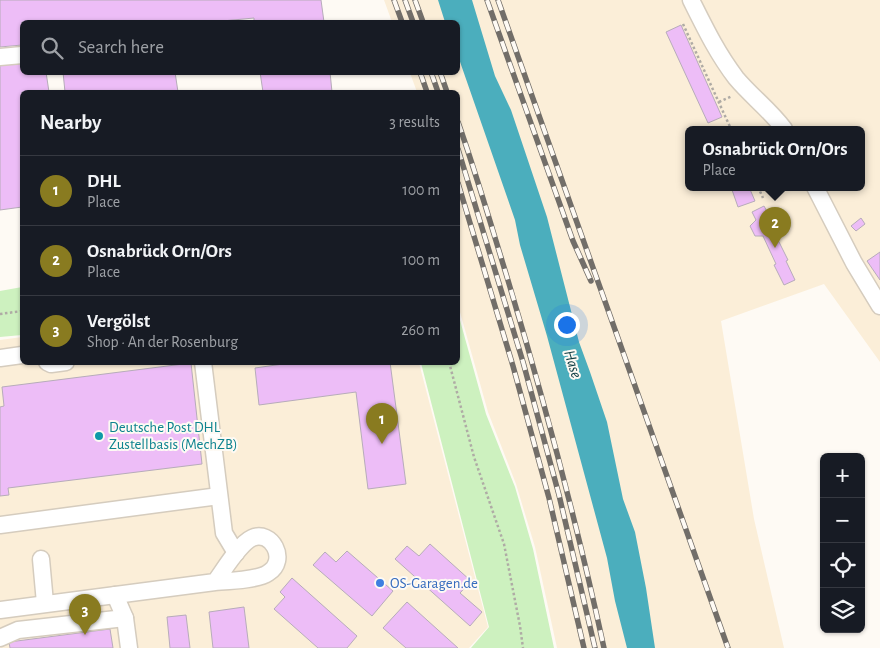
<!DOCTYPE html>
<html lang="en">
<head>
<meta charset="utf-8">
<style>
  body { margin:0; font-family:"Alegreya Sans",sans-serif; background:#242831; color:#f1f3f6 }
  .controls { position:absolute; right:15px; bottom:15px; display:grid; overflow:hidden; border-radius:8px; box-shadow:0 1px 4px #0004 }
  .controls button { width:45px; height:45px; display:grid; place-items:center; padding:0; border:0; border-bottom:1px solid #363941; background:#171b24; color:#f1f3f6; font:25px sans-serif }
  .you { position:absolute; left:566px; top:324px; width:18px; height:18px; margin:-12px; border:4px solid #fff; border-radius:50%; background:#1a73e8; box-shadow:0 0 0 8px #1a73e833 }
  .badge { display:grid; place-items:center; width:32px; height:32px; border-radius:50%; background:#897b20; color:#fff; font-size:16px; font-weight:700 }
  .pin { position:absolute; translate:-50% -41px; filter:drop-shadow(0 1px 2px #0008) }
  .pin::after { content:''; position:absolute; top:26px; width:18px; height:15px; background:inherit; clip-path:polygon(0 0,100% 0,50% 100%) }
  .popup { position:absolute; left:685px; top:126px; width:180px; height:65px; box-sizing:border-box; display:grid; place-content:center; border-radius:8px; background:#171b24; filter:drop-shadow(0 1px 4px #0005); font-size:16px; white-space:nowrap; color:#9ea1a6 }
  .popup b { font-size:19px; color:#f1f3f6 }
  .popup::after { content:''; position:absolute; left:50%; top:100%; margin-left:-10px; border:10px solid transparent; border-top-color:#171b24 }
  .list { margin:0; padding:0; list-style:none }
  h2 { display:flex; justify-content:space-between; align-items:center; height:65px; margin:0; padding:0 20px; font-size:21px }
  h2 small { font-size:16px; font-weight:400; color:#9ea1a6 }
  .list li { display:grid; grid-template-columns:32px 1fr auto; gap:15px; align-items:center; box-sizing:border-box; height:70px; padding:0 20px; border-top:1px solid #363941 }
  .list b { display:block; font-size:19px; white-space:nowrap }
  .list p { margin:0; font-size:16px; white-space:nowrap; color:#9ea1a6 }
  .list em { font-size:16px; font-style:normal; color:#9ea1a6 }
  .icon { flex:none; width:28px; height:28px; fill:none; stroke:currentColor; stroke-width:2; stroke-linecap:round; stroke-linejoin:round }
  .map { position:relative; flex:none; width:880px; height:648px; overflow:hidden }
  .search { position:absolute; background:#171b24; box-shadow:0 1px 4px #0004; left:20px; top:20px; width:440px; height:55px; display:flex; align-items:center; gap:12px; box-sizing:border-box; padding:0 18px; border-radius:8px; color:#9ea1a6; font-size:19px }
  .panel { position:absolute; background:#171b24; box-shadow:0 1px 4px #0004; left:20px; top:90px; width:440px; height:275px; border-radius:8px }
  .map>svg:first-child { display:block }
</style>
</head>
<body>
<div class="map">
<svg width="880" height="648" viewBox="0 0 880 648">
  <rect width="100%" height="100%" fill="#fefaf4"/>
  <g fill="#fbeed8" fill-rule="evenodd">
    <path d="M384 0H880V362L824 284 721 321 754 519 784 648H557L535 547 516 484 488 412 458 305V92H417L410 73 458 72V22H392ZM689 129H861V187H689Z"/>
    <polygon points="22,337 22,362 419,363 488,627 469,648 0,648 0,340"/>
  </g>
  <g fill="#cdf1bf">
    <polygon points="22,287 22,335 0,337 0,291"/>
    <polygon points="458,313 486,414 515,487 533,549 554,648 471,648 489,627 421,363 458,362"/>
  </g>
  <polygon fill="#4baebd" points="438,0 472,0 495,76 511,110 547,217 579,342 590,372 607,422 623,499 635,532 646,588 655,648 627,648 615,601 607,558 547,336 520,245 515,220 458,56 458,22 445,22"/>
  <g fill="#edbdf7" stroke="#b7acba">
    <polygon points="0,0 321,0 324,22 254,22 254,18 212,22 22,22 22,45 0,47"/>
    <polygon points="681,25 722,117 708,123 666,32"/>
    <polygon points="22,62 22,72 46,72 49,92 22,92 22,207 0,210 0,65"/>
    <polygon points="63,72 175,72 178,92 65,92"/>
    <polygon points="260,72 330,72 332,92 263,92"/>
    <polygon points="731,187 749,187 755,201 738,207"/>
    <polygon points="764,206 770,217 767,218 788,260 786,261 795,280 784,285 774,265 776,264 763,236 755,236 750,226 756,220 752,212"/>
    <polygon points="861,218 865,224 856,231 851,226"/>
    <polygon points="880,252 880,280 867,261"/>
    <polygon points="297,362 390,362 406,484 368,489 356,392 259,405 255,368"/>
    <polygon points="191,363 202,464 8,488 9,495 0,496 0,407 4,406 2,387"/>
    <polygon points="430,544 471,581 460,593 482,612 470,626 395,559 407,546 419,556"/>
    <polygon points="347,551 393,591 372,616 313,565 325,552 336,562"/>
    <polygon points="292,578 357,636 347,648 318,648 274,609 285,597 280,592"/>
    <polygon points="407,602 458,648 406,648 383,628"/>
    <polygon points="244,607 249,648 213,648 209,612"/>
    <polygon points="186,615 190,648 170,648 167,617"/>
    <polygon points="110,629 113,648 10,648 9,642"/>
  </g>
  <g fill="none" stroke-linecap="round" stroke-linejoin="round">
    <g stroke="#d5ccbe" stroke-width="19">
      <g id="minor">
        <path d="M691 0C705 28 717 53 736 78 751 96 770 110 784 129"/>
        <polyline points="0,57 22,55"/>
        <polyline points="815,187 854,263 880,306"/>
        <polyline points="0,358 22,355"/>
        <polyline points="47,362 51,364 66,362"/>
        <polyline points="203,362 224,533 236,553"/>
        <polyline points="0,525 219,496"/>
        <polyline points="41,559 45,603"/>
        <polyline points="115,595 125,618 129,648"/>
        <path d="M0 610 215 582C228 581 258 580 268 573 289 560 271 529 252 538 239 544 224 570 215 582"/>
        <polyline points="0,638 18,630 125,618"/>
      </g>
    </g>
    <g stroke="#afaba5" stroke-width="2.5" stroke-dasharray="2.5 2.5" stroke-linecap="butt">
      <polyline points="683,24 731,129"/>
      <polyline points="719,102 732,96"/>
      <polyline points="758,187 763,198"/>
      <polyline points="0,314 22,311"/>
      <polyline points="449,362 474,457 504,544 520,626 523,648"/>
    </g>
    <use href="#minor" stroke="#fff" stroke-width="16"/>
    <g stroke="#726e69" stroke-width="5.5">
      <g id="rail">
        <polyline points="394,0 402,22"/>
        <polyline points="405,0 413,22"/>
        <polyline points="415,0 423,22"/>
        <polyline points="487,0 573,241 591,281"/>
        <polyline points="498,0 728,648"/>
        <polyline points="420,72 427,92"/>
        <polyline points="431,72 438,92"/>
        <polyline points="440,72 447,92"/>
        <path d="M458 122C476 173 491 225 507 277 544 400 577 523 604 648"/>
        <polyline points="458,149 523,362 559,495 595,648"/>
        <polyline points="458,183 513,366 549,498 584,648"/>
      </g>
    </g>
    <use href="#rail" stroke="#fefaf4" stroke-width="4" stroke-dasharray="11" stroke-linecap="butt"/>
  </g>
  <circle fill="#0f9aa8" stroke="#fefaf4" stroke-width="2" cx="99" cy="436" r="5"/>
  <circle fill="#3f7fe0" stroke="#fefaf4" stroke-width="2" cx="380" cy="583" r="5"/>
  <g text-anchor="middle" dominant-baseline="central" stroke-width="4" stroke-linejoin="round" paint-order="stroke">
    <g font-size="15" fill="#0d838f" stroke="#fefaf4" text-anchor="start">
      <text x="109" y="427">Deutsche Post DHL<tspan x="109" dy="17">Zustellbasis (MechZB)</tspan></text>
    </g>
    <g font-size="15" fill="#366cbe" stroke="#fefaf4" text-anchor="start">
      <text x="390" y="583">OS-Garagen.de</text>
    </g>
    <g font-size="16" font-style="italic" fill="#0c3b41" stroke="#fefaf4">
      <text transform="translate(573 364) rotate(73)">Hase</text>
    </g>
  </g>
</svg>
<div class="controls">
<button>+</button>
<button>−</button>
<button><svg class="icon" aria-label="locate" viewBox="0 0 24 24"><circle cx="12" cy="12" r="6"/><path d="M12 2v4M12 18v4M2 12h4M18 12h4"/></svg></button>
<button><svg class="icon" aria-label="layers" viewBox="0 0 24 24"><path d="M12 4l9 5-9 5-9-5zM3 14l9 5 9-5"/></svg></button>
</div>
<div class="you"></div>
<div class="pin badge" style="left:382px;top:444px">1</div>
<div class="pin badge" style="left:775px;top:248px">2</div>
<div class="popup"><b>Osnabrück Orn/Ors</b>Place</div>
<div class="pin badge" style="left:85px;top:635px">3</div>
<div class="search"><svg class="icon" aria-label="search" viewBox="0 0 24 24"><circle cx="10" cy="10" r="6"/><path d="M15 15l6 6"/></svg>Search here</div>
<section class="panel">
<h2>Nearby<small>3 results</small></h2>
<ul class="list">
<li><span class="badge">1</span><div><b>DHL</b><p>Place</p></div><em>100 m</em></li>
<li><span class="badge">2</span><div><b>Osnabrück Orn/Ors</b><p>Place</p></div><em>100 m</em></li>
<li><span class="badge">3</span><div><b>Vergölst</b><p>Shop · An der Rosenburg</p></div><em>260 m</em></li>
</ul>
</section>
</div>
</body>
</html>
